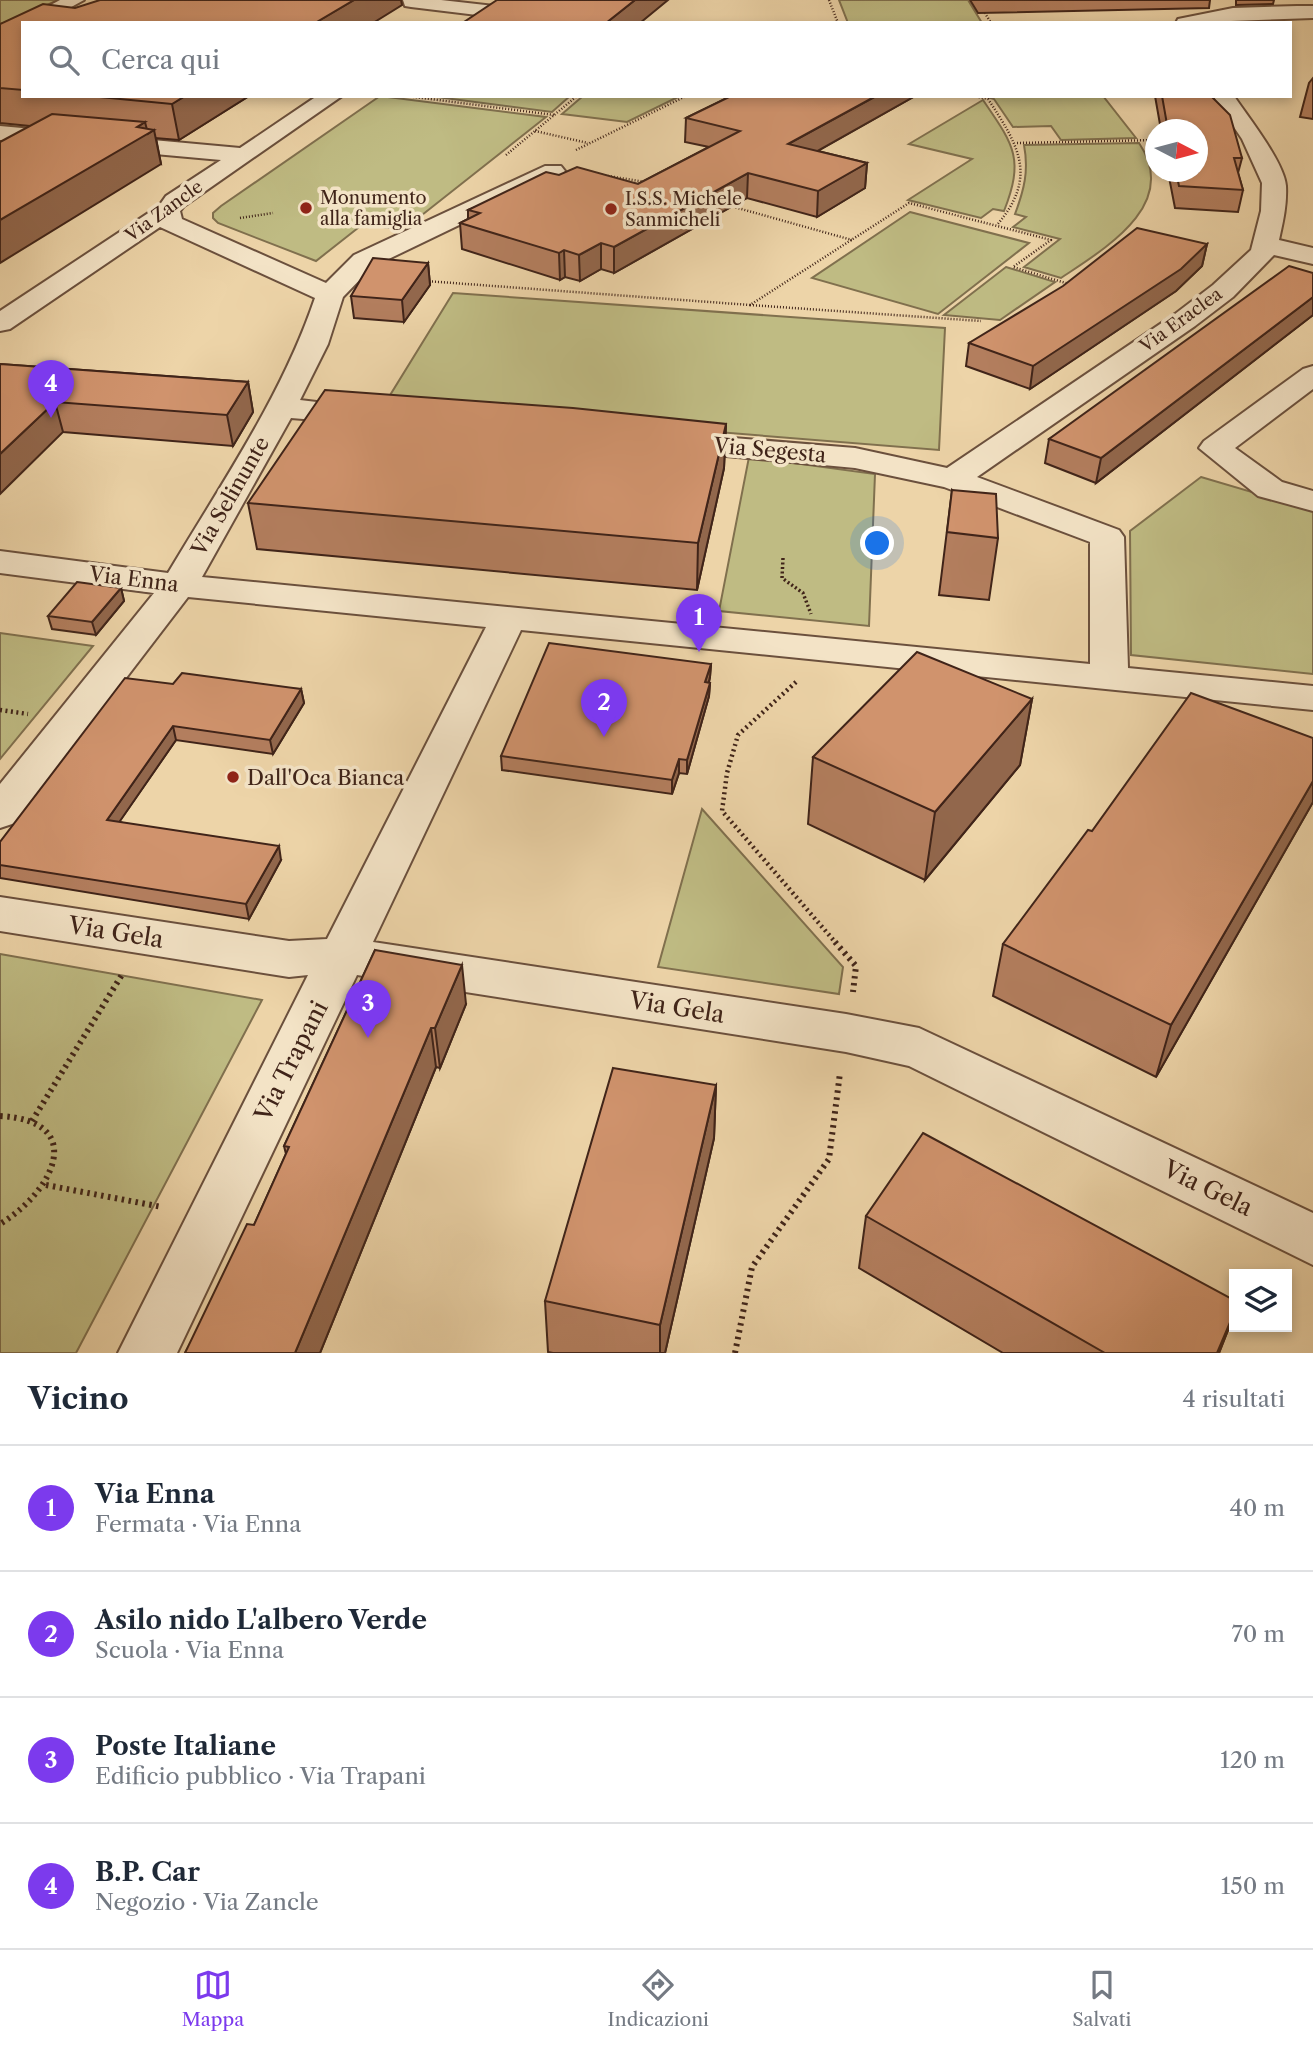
<!DOCTYPE html>
<html lang="it">
<head>
<meta charset="utf-8">
<style>
  body { margin:0; font-family:"Libre Caslon Text",serif; background:#f6f6f7; color:#1f2937 }
  .controls { position:absolute; right:21px; bottom:21px; display:grid; overflow:hidden; border-radius:0px; box-shadow:0 4px 10px #0003 }
  .controls button { width:63px; height:63px; display:grid; place-items:center; padding:0; border:0; border-bottom:2px solid #e0e1e3; background:#fff; color:#1f2937; font:35px sans-serif }
  .compass { position:absolute; left:1145px; top:119px; width:63px; height:63px; border-radius:50%; background:#fff; box-shadow:0 4px 10px #0003; rotate:96deg }
  .you { position:absolute; left:878px; top:544px; width:24px; height:24px; margin:-18px; border:5px solid #fff; border-radius:50%; background:#1a73e8; box-shadow:0 0 0 10px #1a73e833 }
  .badge { display:grid; place-items:center; width:46px; height:46px; border-radius:50%; background:#7c3aed; color:#fff; font-size:23px; font-weight:700 }
  .pin { position:absolute; translate:-50% -58px; filter:drop-shadow(0 2px 4px #0008) }
  .pin::after { content:''; position:absolute; top:37px; width:24px; height:21px; background:inherit; clip-path:polygon(0 0,100% 0,50% 100%) }
  .list { margin:0; padding:0; list-style:none }
  h2 { display:flex; justify-content:space-between; align-items:center; height:91px; margin:0; padding:0 28px; font-size:30px }
  h2 small { font-size:23px; font-weight:400; color:#747a83 }
  .list li { display:grid; grid-template-columns:46px 1fr auto; gap:21px; align-items:center; box-sizing:border-box; height:126px; padding:0 28px; border-top:2px solid #e0e1e3 }
  .list b { display:block; font-size:26px; white-space:nowrap }
  .list p { margin:0; font-size:23px; white-space:nowrap; color:#747a83 }
  .list em { font-size:23px; font-style:normal; color:#747a83 }
  .icon { flex:none; width:38px; height:38px; fill:none; stroke:currentColor; stroke-width:2; stroke-linecap:round; stroke-linejoin:round }
  .map { position:relative; flex:none; width:1313px; height:1353px; overflow:hidden }
  .search { position:absolute; background:#fff; box-shadow:0 4px 10px #0003; left:21px; right:21px; top:21px; height:77px; display:flex; align-items:center; gap:18px; box-sizing:border-box; padding:0 24px; border-radius:0px; color:#747a83; font-size:26px }
  .sheet { height:595px; background:#fff }
  nav { display:flex; justify-content:space-around; align-items:center; box-sizing:border-box; height:98px; border-top:2px solid #e0e1e3; background:#fff; font-size:19px; color:#747a83 }
  nav a { display:grid; justify-items:center; gap:4px }
  nav .on { color:#7c3aed }
  .map>svg:first-child { display:block }
</style>
</head>
<body>
<div class="map">
<svg width="1313" height="1353" viewBox="0 0 1313 1353">
  <rect width="100%" height="100%" fill="#edd4a8"/>
  <filter id="stains"><feTurbulence type="fractalNoise" baseFrequency=".00286" numOctaves="4"/><feColorMatrix values="0 0 0 0 .2 0 0 0 0 .09 0 0 0 0 .02 0 0 0 .5 -.17"/></filter>
  <radialGradient id="worn" r=".72"><stop offset=".6" stop-color="#630" stop-opacity="0"/><stop offset="1" stop-color="#630" stop-opacity=".3"/></radialGradient>
  <g fill="#bfbb83" stroke="#80704e" stroke-width="2">
    <polygon points="0,0 58,0 0,26"/>
    <polygon points="839,0 968,0 982,23 848,23"/>
    <polygon points="380,96 546,117 403,230 363,224 316,261 218,223 213,218 213,213 221,206"/>
    <polygon points="429,96 570,96 552,112"/>
    <polygon points="583,96 680,96 627,122 562,114"/>
    <polygon points="984,96 1103,96 1136,138 1061,140 1051,126 1013,127 994,99"/>
    <path d="M983 100C1013 144 1025 158 1004 211L993 209 981 218 908 200 972 159 909 144Z"/>
    <path d="M1139 143C1181 205 1104 249 1061 278L1024 267 1060 239 1013 227 1026 217 1015 214C1024 190 1029 171 1024 145Z"/>
    <polygon points="910,212 1029,243 938,314 812,278"/>
    <polygon points="1006,267 1055,282 1000,320 944,315"/>
    <polygon points="453,293 945,328 939,450 384,405"/>
    <polygon points="749,457 875,474 869,626 719,611"/>
    <polygon points="1201,477 1313,510 1313,674 1131,655 1130,531"/>
    <polygon points="0,633 93,646 0,759"/>
    <polygon points="702,809 843,967 839,994 658,967"/>
    <polygon points="0,954 262,1000 76,1353 0,1353"/>
  </g>
  <g fill="none" stroke-linecap="round" stroke-linejoin="round">
    <g stroke="#6b503d" stroke-width="4">
      <g id="minor">
        <polygon points="60,0 84,0 42,23 23,23 23,28 17,23"/>
        <polygon points="403,0 441,0 593,17 602,23 542,23 411,7 405,6"/>
        <polygon points="1297,6 1313,6 1313,18 1176,23 1178,19 1233,8"/>
        <path d="M317 96H342L184 206 180 211 182 219 326 283 354 255 545 166H561L565 171 561 176 372 267 343 297 328 344 300 400 375 409 379 415 375 421 364 424 291 418 202 577 1090 664V542L944 487 855 468 672 451 661 449 656 442 661 435 672 433 855 448 947 468 1175 314 1213 285 1251 250 1261 211 1262 183 1242 139 1213 96H1234C1248 117 1284 162 1286 186 1287 205 1283 222 1279 240L1313 248V264L1274 255 1233 297 1195 326 977 477 1119 530 1124 537 1128 668 1313 686V710L521 630 373 942 846 1014 919 1028 1313 1213V1265L909 1066 846 1052 357 975 177 1353H118L308 975 289 977 0 931V897L289 941 327 939 486 627 188 597 15 823 0 828V784L154 593 0 573V551L168 573C221 484 282 396 315 298L160 227 10 329 0 331V311L159 206 166 196 221 160 0 140V126L240 148Z"/>
        <polygon points="1313,366 1313,389 1235,448 1282,482 1313,491 1313,511 1258,496 1199,448 1204,441 1303,369"/>
      </g>
    </g>
    <g stroke="#402419" stroke-width="2.5" stroke-dasharray="1 2" stroke-linecap="butt">
      <polyline points="829,0 838,23"/>
      <polyline points="977,0 991,23"/>
      <polyline points="407,96 554,115"/>
      <path d="M973 96 988 99C1019 146 1038 177 997 225"/>
      <polyline points="535,131 588,143"/>
      <polyline points="1017,143 1156,140"/>
      <polyline points="576,150 686,96"/>
      <polyline points="506,155 577,96"/>
      <polyline points="602,175 645,182"/>
      <polyline points="727,205 852,240"/>
      <polyline points="240,218 273,213"/>
      <polyline points="426,281 750,305 909,203 1051,240 1013,267 1069,284"/>
      <polyline points="750,305 981,321"/>
    </g>
    <polyline stroke="#402419" stroke-width="3.5" stroke-dasharray="2 2.5" stroke-linecap="butt" points="783,558 782,578 803,593 811,614"/>
    <g stroke="#402419" stroke-width="4.5" stroke-dasharray="2 3.5" stroke-linecap="butt">
      <polyline points="796,682 738,735 727,773 722,811 836,943"/>
      <polyline points="0,710 28,714"/>
    </g>
    <g stroke="#402419" stroke-width="6" stroke-dasharray="2.5 4.5" stroke-linecap="butt">
      <polyline points="835,942 856,966 853,992"/>
      <path d="M0 1116C90 1121 52 1193 0 1224"/>
      <polyline points="32,1121 123,973"/>
      <polyline points="46,1185 162,1207"/>
      <polyline points="735,1353 752,1267 829,1159 840,1073"/>
    </g>
    <use href="#minor" fill="#f3e3c6" fill-rule="evenodd"/>
  </g>
  <g fill="#b37e5e" stroke="#402419" stroke-width="2">
    <polygon points="970,0 1210,0 1209,8 978,13"/>
    <polygon points="1236,0 1274,0 1273,4 1236,5"/>
    <polygon points="402,5 23,23 23,96 249,96 179,140 156,138 161,164 30,126 0,123 0,24 75,8"/>
    <polygon points="1313,78 1313,119 1300,117 1309,83"/>
    <polygon points="731,96 915,96 818,151 867,163 865,188 817,217 747,198 614,273 601,269 580,281 565,277 560,280 462,249 460,223 468,219 468,210 559,175 638,184 709,147 685,142 686,118"/>
    <polygon points="1155,96 1211,96 1242,158 1238,173 1243,190 1238,212 1175,208 1168,172 1198,172 1198,130 1161,130"/>
    <polygon points="1207,244 1202,266 1176,291 1030,389 966,366 969,343"/>
    <polygon points="428,263 430,285 404,322 354,318 351,296"/>
    <polygon points="1313,273 1313,315 1096,483 1045,463 1049,439"/>
    <polygon points="0,364 248,382 253,412 233,446 63,432"/>
    <polygon points="726,424 724,468 697,590 257,549 248,503"/>
    <polygon points="952,490 998,538 989,600 939,595"/>
    <polygon points="121,588 124,601 96,635 52,629 48,616"/>
    <polygon points="711,664 710,677 709,683 710,683 709,696 687,774 679,773 672,794 502,770 501,756"/>
    <polygon points="173,684 301,689 304,703 273,754 176,740 119,822 281,860 249,919 0,878 0,842"/>
    <polygon points="1032,699 1020,765 925,880 808,824 813,757"/>
    <polygon points="1313,738 1313,802 1156,1077 993,996 1003,944"/>
    <polygon points="375,950 466,1004 440,1068 436,1067 320,1353 185,1353 254,1225 286,1154 284,1146"/>
    <polygon points="716,1085 714,1138 665,1353 553,1353 548,1352 545,1301"/>
    <polygon points="866,1216 1234,1315 1219,1353 1003,1353 859,1268"/>
  </g>
  <g fill="#92674c" stroke="#402419" stroke-width="2">
    <polygon points="354,0 401,0 402,5 373,23 315,23"/>
    <polygon points="635,0 668,0 640,23 606,23"/>
    <polygon points="185,96 249,96 179,140 172,104"/>
    <polygon points="876,96 915,96 787,168 788,144"/>
    <polygon points="145,122 148,134 154,130 161,164 0,263 0,220"/>
    <polygon points="867,163 865,188 817,217 818,191"/>
    <polygon points="748,173 747,198 614,273 614,247"/>
    <polygon points="601,243 601,269 580,281 579,255"/>
    <polygon points="1207,244 1202,266 1176,291 1030,389 1033,366"/>
    <polygon points="564,250 565,277 560,280 559,253"/>
    <polygon points="428,263 430,285 404,322 402,300"/>
    <polygon points="1313,297 1313,315 1096,483 1101,458"/>
    <polygon points="248,382 253,412 233,446 227,415"/>
    <polygon points="55,402 63,432 0,494 0,454"/>
    <polygon points="726,424 724,468 697,590 698,543"/>
    <polygon points="121,588 124,601 96,635 92,622"/>
    <polygon points="711,664 710,677 705,696 705,682"/>
    <polygon points="710,683 709,696 687,774 687,760"/>
    <polygon points="301,689 304,703 273,754 270,740"/>
    <polygon points="1032,699 1020,765 925,880 935,812"/>
    <polygon points="173,726 176,740 111,834 107,820"/>
    <polygon points="679,759 679,773 672,794 672,780"/>
    <polygon points="1313,781 1313,802 1156,1077 1171,1025"/>
    <polygon points="279,846 281,860 249,919 246,904"/>
    <polygon points="462,965 466,1004 440,1068 435,1028"/>
    <polygon points="431,1028 436,1067 320,1353 295,1353"/>
    <polygon points="716,1085 714,1138 665,1353 660,1353 660,1325"/>
    <polygon points="1234,1315 1219,1353 1217,1353"/>
  </g>
  <g fill="#d0936d" stroke="#402419" stroke-width="2">
    <polygon points="100,0 354,0 315,23 23,23 23,90 0,88 0,24 43,4 75,8"/>
    <polygon points="497,0 635,0 606,23 464,22"/>
    <polygon points="89,96 185,96 172,104"/>
    <polygon points="731,96 876,96 788,144 867,163 818,191 748,173 614,247 601,243 579,255 564,250 559,253 460,223 480,213 468,210 546,172 559,175 577,167 638,184 740,131 686,118"/>
    <polygon points="1162,96 1211,96 1230,115 1242,158 1234,158 1243,190 1179,186 1176,172 1198,172 1198,130 1168,130"/>
    <polygon points="52,114 145,122 137,127 154,130 0,220 0,142"/>
    <polygon points="1137,228 1207,244 1181,269 1033,366 969,343 1063,286"/>
    <polygon points="373,258 428,263 402,300 351,296"/>
    <polygon points="1289,266 1313,273 1313,297 1101,458 1049,439"/>
    <polygon points="0,364 248,382 227,415 55,402 0,454"/>
    <polygon points="325,390 573,408 726,424 698,543 248,503"/>
    <polygon points="952,490 996,494 998,538 947,532"/>
    <polygon points="77,582 121,588 92,622 48,616"/>
    <polygon points="549,643 711,664 705,682 710,683 687,760 679,759 672,780 501,756"/>
    <polygon points="917,652 1032,699 935,812 813,757"/>
    <polygon points="182,673 301,689 270,740 173,726 107,820 279,846 246,904 0,865 0,842 125,678 173,684"/>
    <polygon points="1191,693 1313,738 1313,781 1171,1025 1003,944 1088,830 1092,831"/>
    <polygon points="375,950 462,965 435,1028 431,1028 295,1353 185,1353 247,1224 254,1225 289,1147 284,1146"/>
    <polygon points="613,1068 716,1085 660,1325 545,1301"/>
    <polygon points="923,1133 1234,1300 1234,1313 1217,1353 1105,1353 866,1216"/>
  </g>
  <g fill="#8f2418" stroke="#f3e3c6" stroke-width="2.5">
    <circle cx="306" cy="208" r="7"/>
    <circle cx="611" cy="209" r="7"/>
    <circle cx="233" cy="777" r="7"/>
  </g>
  <g text-anchor="middle" dominant-baseline="central" stroke-width="7" stroke-linejoin="round" paint-order="stroke">
    <g font-size="18" fill="#402419" stroke="#f3e3c6" text-anchor="start">
      <text x="320" y="198">Monumento<tspan x="320" dy="21">alla famiglia</tspan></text>
      <text x="625" y="199">I.S.S. Michele<tspan x="625" dy="21">Sanmicheli</tspan></text>
    </g>
    <g font-size="18" fill="#402419" stroke="#f3e3c6">
      <text transform="translate(164 211) rotate(-36)">Via Zancle</text>
      <text transform="translate(1181 320) rotate(-36)">Via Eraclea</text>
    </g>
    <g font-size="21" fill="#402419" stroke="#f3e3c6">
      <text transform="translate(770 450) rotate(5)">Via Segesta</text>
      <text transform="translate(230 496) rotate(-60)">Via Selinunte</text>
      <text transform="translate(134 579) rotate(7)">Via Enna</text>
    </g>
    <g font-size="21" fill="#402419" stroke="#f3e3c6" text-anchor="start">
      <text x="247" y="777">Dall'Oca Bianca</text>
    </g>
    <g font-size="24" fill="#402419" stroke="#f3e3c6">
      <text transform="translate(116 932) rotate(9)">Via Gela</text>
      <text transform="translate(677 1007) rotate(9)">Via Gela</text>
      <text transform="translate(291 1061) rotate(-63)">Via Trapani</text>
      <text transform="translate(1208 1188) rotate(26)">Via Gela</text>
    </g>
  </g>
  <rect width="100%" height="100%" filter="url(#stains)"/>
  <rect width="100%" height="100%" fill="url(#worn)"/>
</svg>
<div class="controls">
<button><svg class="icon" aria-label="layers" viewBox="0 0 24 24"><path d="M12 4l9 5-9 5-9-5zM3 14l9 5 9-5"/></svg></button>
</div>
<svg class="compass" viewBox="-18 -18 36 36"><path d="M0-13l5 13h-10z" fill="#e53935"/><path d="M0 13l5-13h-10z" fill="#747a83"/></svg>
<div class="you"></div>
<div class="pin badge" style="left:699px;top:652px">1</div>
<div class="pin badge" style="left:604px;top:737px">2</div>
<div class="pin badge" style="left:368px;top:1038px">3</div>
<div class="pin badge" style="left:51px;top:418px">4</div>
<div class="search"><svg class="icon" aria-label="search" viewBox="0 0 24 24"><circle cx="10" cy="10" r="6"/><path d="M15 15l6 6"/></svg>Cerca qui</div>
</div>
<section class="sheet">
<h2>Vicino<small>4 risultati</small></h2>
<ul class="list">
<li><span class="badge">1</span><div><b>Via Enna</b><p>Fermata · Via Enna</p></div><em>40 m</em></li>
<li><span class="badge">2</span><div><b>Asilo nido L'albero Verde</b><p>Scuola · Via Enna</p></div><em>70 m</em></li>
<li><span class="badge">3</span><div><b>Poste Italiane</b><p>Edificio pubblico · Via Trapani</p></div><em>120 m</em></li>
<li><span class="badge">4</span><div><b>B.P. Car</b><p>Negozio · Via Zancle</p></div><em>150 m</em></li>
</ul>
</section>
<nav>
<a class="on"><svg class="icon" aria-label="map" viewBox="0 0 24 24"><path d="M3 6l6-2 6 2 6-2v14l-6 2-6-2-6 2zM9 4v14M15 6v14"/></svg>Mappa</a>
<a><svg class="icon" aria-label="directions" viewBox="0 0 24 24"><path d="M12 3l9 9-9 9-9-9zM9 14v-3h6M13 9l2 2-2 2"/></svg>Indicazioni</a>
<a><svg class="icon" aria-label="saved" viewBox="0 0 24 24"><path d="M7 4h10v16l-5-4-5 4z"/></svg>Salvati</a>
</nav>
</body>
</html>
